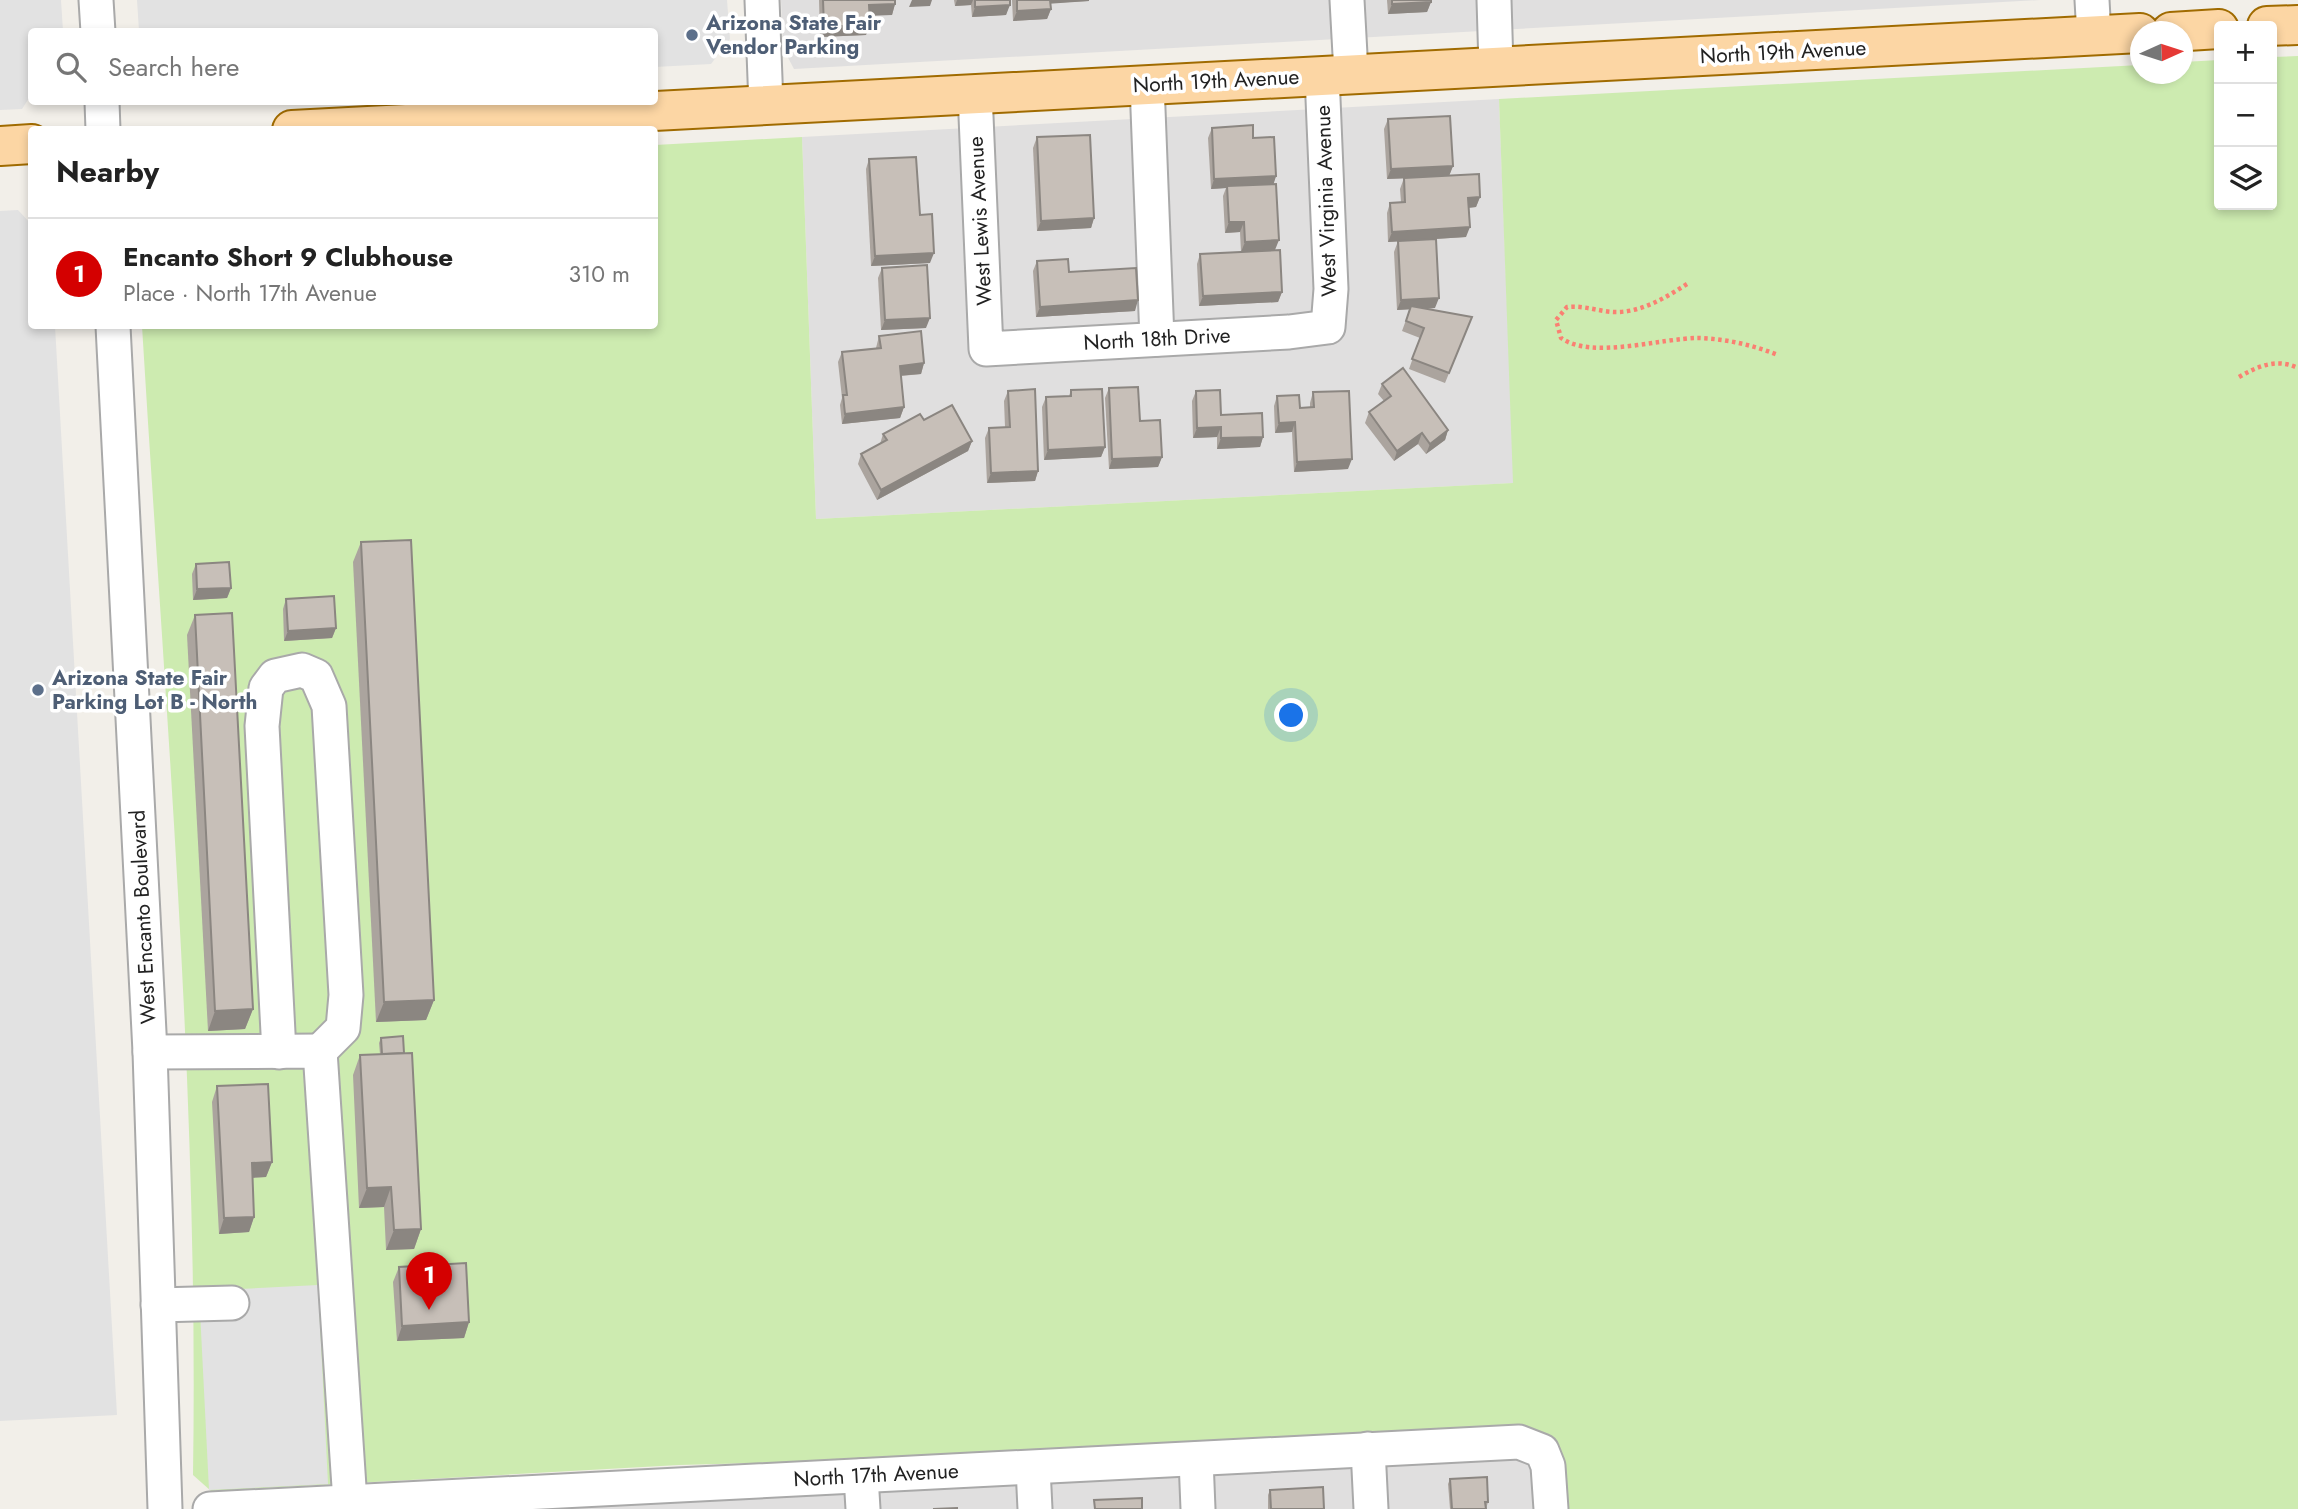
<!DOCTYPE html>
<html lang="en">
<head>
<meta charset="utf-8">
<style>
  body { margin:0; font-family:Jost,sans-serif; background:#f6f6f6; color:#222 }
  .controls { position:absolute; right:21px; top:21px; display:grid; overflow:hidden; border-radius:7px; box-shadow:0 4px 10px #0003 }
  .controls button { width:63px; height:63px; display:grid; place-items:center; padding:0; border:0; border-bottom:2px solid #e0e0e0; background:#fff; color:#222; font:35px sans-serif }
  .compass { position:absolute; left:2130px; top:21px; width:63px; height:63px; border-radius:50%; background:#fff; box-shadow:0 4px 10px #0003; rotate:87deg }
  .you { position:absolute; left:1292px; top:716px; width:24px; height:24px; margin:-18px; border:5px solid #fff; border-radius:50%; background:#1a73e8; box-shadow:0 0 0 10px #1a73e833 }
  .badge { display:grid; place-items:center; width:46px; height:46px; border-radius:50%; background:#d40000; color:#fff; font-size:23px; font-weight:700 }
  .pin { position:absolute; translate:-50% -58px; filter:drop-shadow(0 2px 4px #0008) }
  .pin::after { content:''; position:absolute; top:37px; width:24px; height:21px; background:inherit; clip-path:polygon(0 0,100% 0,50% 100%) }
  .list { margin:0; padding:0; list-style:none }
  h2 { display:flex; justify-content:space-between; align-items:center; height:91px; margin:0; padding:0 28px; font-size:30px }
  h2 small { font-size:23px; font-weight:400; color:#767676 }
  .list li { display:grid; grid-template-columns:46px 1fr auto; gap:21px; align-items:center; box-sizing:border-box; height:112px; padding:0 28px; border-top:2px solid #e0e0e0 }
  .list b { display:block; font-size:26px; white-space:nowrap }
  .list p { margin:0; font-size:23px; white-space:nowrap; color:#767676 }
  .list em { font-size:23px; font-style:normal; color:#767676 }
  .icon { flex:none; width:38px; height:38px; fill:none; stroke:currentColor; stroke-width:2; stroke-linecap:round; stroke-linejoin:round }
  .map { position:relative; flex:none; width:2298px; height:1509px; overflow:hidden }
  .search { position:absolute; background:#fff; box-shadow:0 4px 10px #0003; left:28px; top:28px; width:630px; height:77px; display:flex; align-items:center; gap:18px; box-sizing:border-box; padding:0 24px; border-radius:7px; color:#767676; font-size:26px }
  .panel { position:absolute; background:#fff; box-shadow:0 4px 10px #0003; left:28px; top:126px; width:630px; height:203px; border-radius:7px }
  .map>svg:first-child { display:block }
</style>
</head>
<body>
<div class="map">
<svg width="2298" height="1509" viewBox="0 0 2298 1509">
  <rect width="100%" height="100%" fill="#f2efe9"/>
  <g fill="#e0dfdf">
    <polygon points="781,0 2040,0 794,69 783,48"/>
    <polygon points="1499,99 1514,483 816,519 802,137"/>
    <polygon points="1531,1457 1533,1509 508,1509"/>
  </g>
  <path fill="#cdebb0" d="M2298 56V1509H1567L1564 1463 1547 1435 1015 1456 679 1465 211 1491 193 1475C199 1091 165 708 142 326H654L655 145 802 137 816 519 1513 483 1499 99 2140 65V74H2182L2183 62 2219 60V205H2272V57Z"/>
  <g fill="#e2e2e2">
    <polygon points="0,0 61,0 63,31 32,32 31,95 22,109 0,110"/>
    <polygon points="137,0 727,0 730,39 711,64 655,67 654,32 139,31"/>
    <polygon points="18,210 31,224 32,326 55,326 117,1415 0,1421 0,211"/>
    <polygon points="318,1285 328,1484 209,1490 199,1291"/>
  </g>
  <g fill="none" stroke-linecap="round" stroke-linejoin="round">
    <g stroke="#a9a9a9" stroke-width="37">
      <g id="minor">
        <polyline points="96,0 98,32"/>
        <polyline points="762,0 766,105"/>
        <polyline points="1347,0 1351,73"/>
        <polyline points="1494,0 1496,66"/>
        <polyline points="2092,0 2094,36"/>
        <polyline points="1147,84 1157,339"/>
        <polyline points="975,93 986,349 1289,332 1328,327 1331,289 1322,75"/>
        <polyline points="102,102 103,130"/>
        <polyline points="113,326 150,1052 165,1509"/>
        <polyline points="150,1052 320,1051 350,1502"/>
        <polyline points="279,1052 262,726 266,688 275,676 302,670 316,676 329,706 346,995 343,1028 320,1051"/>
        <polyline points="158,1305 232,1303"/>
        <polyline points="1368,1449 1371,1509"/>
        <polyline points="1196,1459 1198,1509"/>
        <polyline points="1033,1468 1035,1509"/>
        <polyline points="861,1476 863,1509"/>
        <polyline points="210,1509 1519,1442 1542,1451 1548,1466 1551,1509"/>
      </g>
    </g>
    <g stroke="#a06b00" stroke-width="42">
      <g id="major">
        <polyline points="2267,26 2298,25"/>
        <polyline points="2171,32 2219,29"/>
        <polyline points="292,130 2140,33"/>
        <polyline points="0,146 32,144"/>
      </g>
    </g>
    <g stroke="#fa8072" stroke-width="4.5" stroke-dasharray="3.5 3.5" stroke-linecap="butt">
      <path d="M1687 284C1665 298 1642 312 1616 312 1600 312 1584 305 1567 307L1556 320 1561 338C1592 360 1661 338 1699 338 1726 339 1753 345 1778 355"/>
      <path d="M2239 377C2258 366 2277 358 2298 368"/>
    </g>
    <use href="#minor" stroke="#fff" stroke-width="33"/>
    <use href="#major" stroke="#fcd6a4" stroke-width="38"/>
  </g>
  <g fill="#aba49e">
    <polygon points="819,0 895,0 895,4 892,15 870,15 866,35 820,37"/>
    <polygon points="954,0 1010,0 1006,15 972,17 971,5 955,6"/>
    <polygon points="1012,0 1089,0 1089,1 1050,3 1051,9 1047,19 1013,21"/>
    <polygon points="1387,0 1431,0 1431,2 1427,12 1388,14"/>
    <polygon points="1388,119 1453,166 1449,176 1480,197 1476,207 1469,208 1466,237 1388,242 1387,213 1390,203 1401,202 1400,189 1404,178 1417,178 1387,179 1384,129"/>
    <polygon points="1212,128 1253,138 1276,176 1273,184 1275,250 1282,292 1278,302 1199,306 1197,264 1200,254 1241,252 1240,232 1225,233 1223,196 1226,188 1211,189 1208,138"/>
    <polygon points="1037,137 1094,218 1091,228 1037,231 1033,148"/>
    <polygon points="869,159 920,215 930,263 871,266 866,169"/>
    <polygon points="1398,241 1435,308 1425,309 1472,317 1445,383 1409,369 1420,338 1402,331 1410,309 1397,310 1394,252"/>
    <polygon points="1037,261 1069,272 1135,311 1036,317 1033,271"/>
    <polygon points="882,268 926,328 881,330 878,278"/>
    <polygon points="879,336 924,363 921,374 901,376 904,407 900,418 842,424 840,405 842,398 838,362 842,352 876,348"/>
    <polygon points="1382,384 1448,430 1445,440 1426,454 1418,444 1394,461 1365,423 1369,412 1384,401 1378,394"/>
    <polygon points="1109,388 1140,421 1162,457 1158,467 1109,469 1105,398"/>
    <polygon points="1071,390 1105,447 1101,457 1044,460 1042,407 1046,397 1069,396"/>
    <polygon points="1008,391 1038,471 1035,481 987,483 985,438 989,428 1005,427 1004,401"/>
    <polygon points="1196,391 1221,415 1263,437 1260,447 1217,449 1217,437 1193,438 1192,401"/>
    <polygon points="1313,392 1348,469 1294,472 1292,432 1275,433 1274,406 1277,396 1300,408 1310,408 1310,403"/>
    <polygon points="924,420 972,441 968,451 877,500 858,464 861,454 880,444 883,434"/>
    <polygon points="361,542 434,1000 426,1020 376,1022 353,562"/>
    <polygon points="196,564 231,588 227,598 193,600 192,574"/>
    <polygon points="286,599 336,628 332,638 284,641 283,609"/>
    <polygon points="195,615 253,1009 245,1029 208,1031 187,635"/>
    <polygon points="381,1038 404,1053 421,1229 414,1249 386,1250 384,1207 359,1208 353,1075 360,1055 380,1054 379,1043"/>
    <polygon points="217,1086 272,1162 266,1177 252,1178 254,1217 249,1232 219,1234 212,1102"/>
    <polygon points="399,1267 469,1322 464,1338 397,1341 393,1282"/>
    <polygon points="1450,1479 1488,1502 1486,1509 1450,1509 1448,1484"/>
    <polygon points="1270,1490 1324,1509 1268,1509 1268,1495"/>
  </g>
  <g fill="#8b8681">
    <polygon points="912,0 932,0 930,6 909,7"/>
    <polygon points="957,0 973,0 971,5 955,6"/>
    <polygon points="1047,0 1089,0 1089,1 1046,4"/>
    <polygon points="1431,2 1427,12 1388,14 1392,4"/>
    <polygon points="895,4 892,15 866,16 869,5"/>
    <polygon points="1010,5 1006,15 972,17 975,7"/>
    <polygon points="1051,9 1047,19 1013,21 1017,11"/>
    <polygon points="870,25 866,35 820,37 824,27"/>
    <polygon points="1453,166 1449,176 1387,179 1391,169"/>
    <polygon points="1276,176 1273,186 1227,186 1226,188 1211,189 1214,179"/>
    <polygon points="1480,197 1476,207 1464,208 1468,198"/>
    <polygon points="1094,218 1091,228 1037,231 1041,221"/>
    <polygon points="1229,222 1244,222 1240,232 1225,233"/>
    <polygon points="1470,227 1466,237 1388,242 1392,232"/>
    <polygon points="1279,240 1275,250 1241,252 1245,242"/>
    <polygon points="934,253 930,263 871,266 875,256"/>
    <polygon points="1282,292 1278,302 1199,306 1203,296"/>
    <polygon points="1439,298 1435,308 1397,310 1401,300"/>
    <polygon points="1138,300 1135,311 1036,317 1040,307"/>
    <polygon points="930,318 926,328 881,330 885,320"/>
    <polygon points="924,363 921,374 896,376 900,366"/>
    <polygon points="904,407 900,418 842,424 845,414"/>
    <polygon points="1295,422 1292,432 1275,433 1279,423"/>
    <polygon points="1221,427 1217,437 1193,438 1197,428"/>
    <polygon points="1448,430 1445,440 1426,454 1430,444"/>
    <polygon points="1422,433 1418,444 1394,461 1397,451"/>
    <polygon points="1263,437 1260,447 1217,449 1221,438"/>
    <polygon points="972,441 968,451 877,500 881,490"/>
    <polygon points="1105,447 1101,457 1044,460 1048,450"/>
    <polygon points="1162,457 1158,467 1109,469 1112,459"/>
    <polygon points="1352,459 1348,469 1294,472 1297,462"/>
    <polygon points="1038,471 1035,481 987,483 991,473"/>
    <polygon points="231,588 227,598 193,600 197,589"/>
    <polygon points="336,628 332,638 284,641 288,631"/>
    <polygon points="434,1000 426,1020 376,1022 384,1002"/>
    <polygon points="253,1009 245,1029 208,1031 215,1011"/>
    <polygon points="272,1162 266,1177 246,1178 252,1163"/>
    <polygon points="391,1187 384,1207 359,1208 367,1188"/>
    <polygon points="254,1217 249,1232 219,1234 224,1218"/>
    <polygon points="421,1229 414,1249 386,1250 394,1230"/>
    <polygon points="469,1322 464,1338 397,1341 402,1326"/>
  </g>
  <g fill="#c7bfb8" stroke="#8b8681" stroke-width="2">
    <polygon points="823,0 895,0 895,4 869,5 870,25 824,27"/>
    <polygon points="975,0 1010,0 1010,5 975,7"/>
    <polygon points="1017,0 1050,0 1051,9 1017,11"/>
    <polygon points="1392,0 1431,0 1431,2 1392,4"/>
    <polygon points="1450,116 1453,166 1391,169 1388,119"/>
    <polygon points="1253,125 1253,138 1274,137 1276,176 1214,179 1212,128"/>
    <polygon points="1090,135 1094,218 1041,221 1037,137"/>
    <polygon points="916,157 920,215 932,214 934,253 875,256 869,159"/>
    <polygon points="1479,174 1480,197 1468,198 1470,227 1392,232 1390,203 1405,202 1404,178"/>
    <polygon points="1276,184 1279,240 1245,242 1244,222 1229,222 1227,186"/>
    <polygon points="1436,239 1439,298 1401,300 1398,241"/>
    <polygon points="1280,250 1282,292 1203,296 1200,254"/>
    <polygon points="1068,259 1069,272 1136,268 1138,300 1040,307 1037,261"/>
    <polygon points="927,265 930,318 885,320 882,268"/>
    <polygon points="1411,306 1472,317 1449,373 1412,359 1424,328 1406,321"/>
    <polygon points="921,331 924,363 900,366 904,407 845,414 843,395 847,395 842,352 881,348 879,336"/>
    <polygon points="1403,368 1448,430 1430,444 1422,433 1397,451 1369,412 1391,396 1382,384"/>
    <polygon points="1138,387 1140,421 1160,420 1162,457 1112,459 1109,388"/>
    <polygon points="1035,389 1038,471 991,473 989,428 1010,427 1008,391"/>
    <polygon points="1102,389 1105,447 1048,450 1046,397 1071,396 1071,390"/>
    <polygon points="1220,390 1221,415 1262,413 1263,437 1221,438 1221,427 1197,428 1196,391"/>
    <polygon points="1349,391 1352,459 1297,462 1295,422 1279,423 1277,396 1299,395 1300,408 1314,407 1313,392"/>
    <polygon points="952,405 972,441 881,490 861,454 887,440 883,434 920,414 924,420"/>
    <polygon points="411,540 434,1000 384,1002 361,542"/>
    <polygon points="229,562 231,588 197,589 196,564"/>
    <polygon points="334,596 336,628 288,631 286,599"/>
    <polygon points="232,613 253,1009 215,1011 195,615"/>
    <polygon points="403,1036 404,1053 382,1054 381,1038"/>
    <polygon points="412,1053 421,1229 394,1230 391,1187 367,1188 360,1055"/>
    <polygon points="268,1084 272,1162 252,1163 254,1217 224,1218 217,1086"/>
    <polygon points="466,1263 469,1322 402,1326 399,1267"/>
    <polygon points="1487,1477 1488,1502 1485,1502 1486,1509 1452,1509 1450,1479"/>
    <polygon points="1323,1487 1324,1509 1271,1509 1270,1490"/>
    <polygon points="1142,1498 1142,1509 1095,1509 1094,1500"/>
    <polygon points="957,1508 957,1509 933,1509"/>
  </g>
  <g fill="#5c6f8a" stroke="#fff" stroke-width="2.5">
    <circle cx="692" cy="35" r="7"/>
    <circle cx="38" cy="690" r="7"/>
  </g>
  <g text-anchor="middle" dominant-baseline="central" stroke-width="7" stroke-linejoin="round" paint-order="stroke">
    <g font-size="21" font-weight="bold" fill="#4e5e75" stroke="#fff" text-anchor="start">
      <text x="706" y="23">Arizona State Fair<tspan x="706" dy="24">Vendor Parking</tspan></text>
      <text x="52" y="678">Arizona State Fair<tspan x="52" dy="24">Parking Lot B - North</tspan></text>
    </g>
    <g font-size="21" fill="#222" stroke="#fff">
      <text transform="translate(1783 52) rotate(-3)">North 19th Avenue</text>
      <text transform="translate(1216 81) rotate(-3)">North 19th Avenue</text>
      <text transform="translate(1326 201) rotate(-92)">West Virginia Avenue</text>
      <text transform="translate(980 221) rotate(-93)">West Lewis Avenue</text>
      <text transform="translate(1157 339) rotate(-3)">North 18th Drive</text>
      <text transform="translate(143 917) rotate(-93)">West Encanto Boulevard</text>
      <text transform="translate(876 1475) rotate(-3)">North 17th Avenue</text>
    </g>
  </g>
</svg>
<div class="controls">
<button>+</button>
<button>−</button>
<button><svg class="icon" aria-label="layers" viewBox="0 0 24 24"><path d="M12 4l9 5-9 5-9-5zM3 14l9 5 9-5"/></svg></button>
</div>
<svg class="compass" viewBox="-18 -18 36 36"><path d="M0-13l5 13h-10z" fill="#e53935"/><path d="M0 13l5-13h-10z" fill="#767676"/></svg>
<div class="you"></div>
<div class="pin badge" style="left:429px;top:1310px">1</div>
<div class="search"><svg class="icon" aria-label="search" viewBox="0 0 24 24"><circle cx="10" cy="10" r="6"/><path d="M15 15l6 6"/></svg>Search here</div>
<section class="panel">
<h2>Nearby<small></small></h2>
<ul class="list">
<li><span class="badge">1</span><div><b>Encanto Short 9 Clubhouse</b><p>Place · North 17th Avenue</p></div><em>310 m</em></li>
</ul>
</section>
</div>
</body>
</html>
